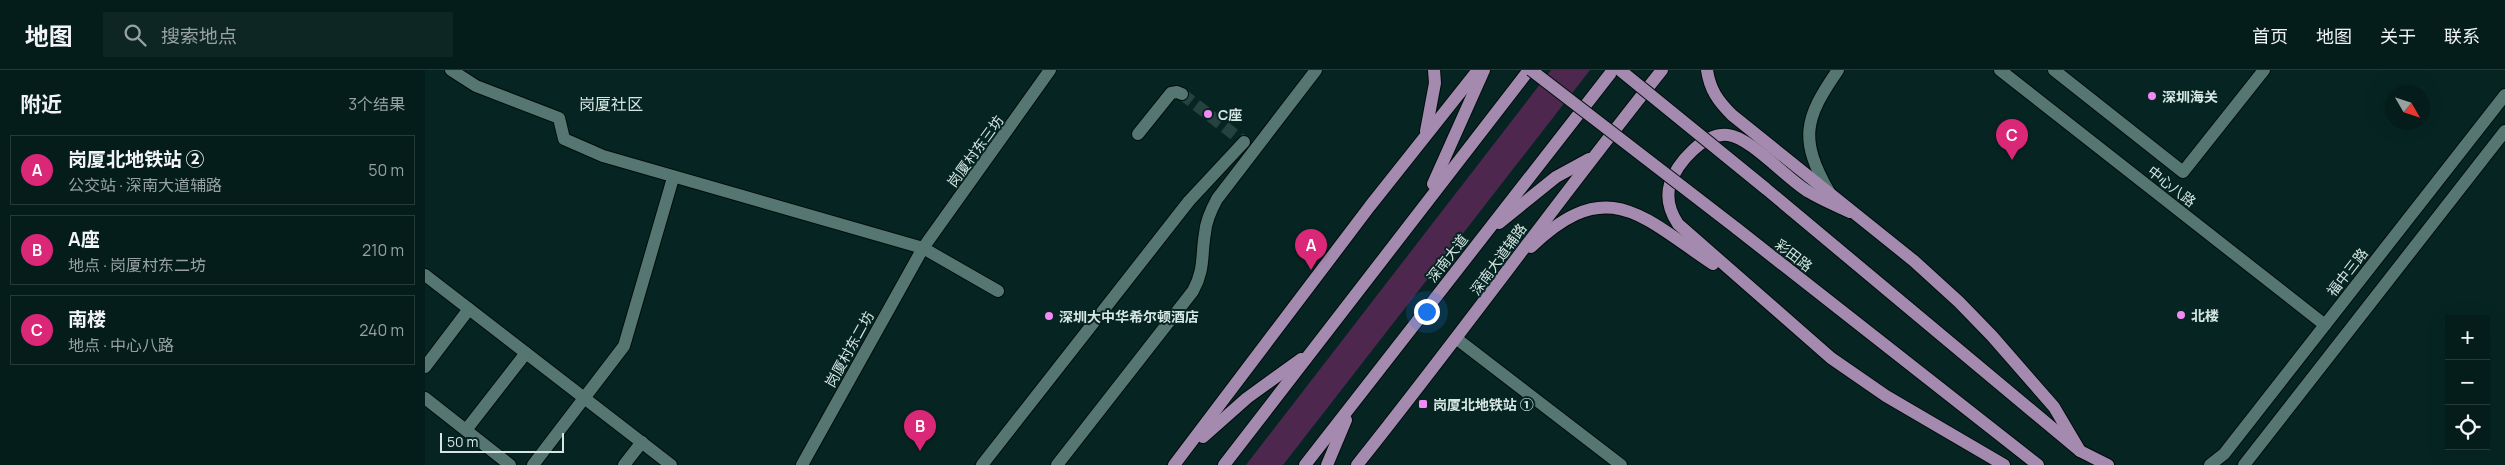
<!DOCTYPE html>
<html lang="zh">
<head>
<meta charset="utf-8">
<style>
  body { margin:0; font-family:Manrope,"Noto Sans SC",sans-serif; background:#0d2523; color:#f1f3f6 }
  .controls { position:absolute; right:15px; bottom:15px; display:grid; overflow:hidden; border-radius:0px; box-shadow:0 5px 20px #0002 }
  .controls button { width:45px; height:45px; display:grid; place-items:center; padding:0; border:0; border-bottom:1px solid #253a39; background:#041c1a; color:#f1f3f6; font:25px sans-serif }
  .compass { position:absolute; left:1960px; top:15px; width:45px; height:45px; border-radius:50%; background:#041c1a; box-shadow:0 5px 20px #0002; rotate:129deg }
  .scale { position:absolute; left:15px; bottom:12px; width:124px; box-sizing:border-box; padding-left:5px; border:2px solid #d5e6e3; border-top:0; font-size:14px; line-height:18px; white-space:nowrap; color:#d5e6e3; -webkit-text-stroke:4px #062522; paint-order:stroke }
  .you { position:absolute; left:1001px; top:241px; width:18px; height:18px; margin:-12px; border:4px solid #fff; border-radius:50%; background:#1a73e8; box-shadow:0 0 0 8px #1a73e833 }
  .badge { display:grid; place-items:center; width:32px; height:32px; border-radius:50%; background:#db2777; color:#fff; font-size:16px; font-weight:700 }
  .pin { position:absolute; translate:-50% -41px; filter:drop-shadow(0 1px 2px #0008) }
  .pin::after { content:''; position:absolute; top:26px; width:18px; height:15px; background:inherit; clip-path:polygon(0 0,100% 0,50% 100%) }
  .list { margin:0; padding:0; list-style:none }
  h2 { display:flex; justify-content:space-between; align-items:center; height:65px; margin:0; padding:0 20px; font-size:21px }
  h2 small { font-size:16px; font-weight:400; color:#97a1a2 }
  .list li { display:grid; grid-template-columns:32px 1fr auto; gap:15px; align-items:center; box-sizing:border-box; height:70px; margin:0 10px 10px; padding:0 10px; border:1px solid #253a39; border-radius:0px }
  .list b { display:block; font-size:19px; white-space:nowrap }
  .list p { margin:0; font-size:16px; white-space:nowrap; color:#97a1a2 }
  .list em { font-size:16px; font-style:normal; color:#97a1a2 }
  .icon { flex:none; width:28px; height:28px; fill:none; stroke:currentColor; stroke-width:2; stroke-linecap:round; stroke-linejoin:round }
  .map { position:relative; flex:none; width:2080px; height:395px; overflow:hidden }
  header { display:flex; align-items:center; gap:30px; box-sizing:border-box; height:70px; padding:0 25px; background:#041c1a; border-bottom:1px solid #253a39 }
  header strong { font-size:24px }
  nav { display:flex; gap:28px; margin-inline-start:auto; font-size:18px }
  .search { width:350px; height:45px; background:#0d2523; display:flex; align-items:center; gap:12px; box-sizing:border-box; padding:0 18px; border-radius:0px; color:#97a1a2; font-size:19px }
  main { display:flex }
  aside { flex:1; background:#041c1a }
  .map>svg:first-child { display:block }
</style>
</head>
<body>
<header>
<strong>地图</strong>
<div class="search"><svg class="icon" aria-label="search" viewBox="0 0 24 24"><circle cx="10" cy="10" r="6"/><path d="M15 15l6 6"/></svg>搜索地点</div>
<nav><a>首页</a><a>地图</a><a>关于</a><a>联系</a></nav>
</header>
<main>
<aside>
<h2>附近<small>3个结果</small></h2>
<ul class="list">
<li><span class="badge">A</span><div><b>岗厦北地铁站 ②</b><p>公交站 · 深南大道辅路</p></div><em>50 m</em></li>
<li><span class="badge">B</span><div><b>A座</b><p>地点 · 岗厦村东二坊</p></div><em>210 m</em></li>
<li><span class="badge">C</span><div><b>南楼</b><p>地点 · 中心八路</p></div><em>240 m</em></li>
</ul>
</aside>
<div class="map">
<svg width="2080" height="395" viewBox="0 0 2080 395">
  <rect width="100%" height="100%" fill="#062522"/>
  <polygon fill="#4e274f" points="1126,0 1165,0 858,395 821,395"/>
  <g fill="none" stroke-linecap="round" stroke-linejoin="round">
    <polyline stroke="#25423f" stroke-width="12" stroke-dasharray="12 6" stroke-linecap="butt" points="757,24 819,72"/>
    <g stroke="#000d0b" stroke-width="14">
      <g id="minor">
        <polyline points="26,0 51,16 134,48 139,69 178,86 498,178 573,221"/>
        <polyline points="1575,0 1900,255"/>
        <polyline points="1629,0 1758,102 1839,0"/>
        <polyline points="713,64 746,23 752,22 757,24"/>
        <path d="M1404 122C1374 69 1379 49 1413 0"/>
        <polyline points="0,205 246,395"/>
        <polyline points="1032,269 1196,395"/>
        <polyline points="0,297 44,239"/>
        <polyline points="0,328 85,395"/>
        <polyline points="41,360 101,283"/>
        <polyline points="108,395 199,276 248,108"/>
        <polyline points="199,395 217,372"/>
        <polyline points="377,395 498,178 625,0"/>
        <polyline points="557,395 764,131 819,72"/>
        <path d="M632 395 768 221C780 199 776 186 780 163 781 151 786 140 792 129L891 0"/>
        <polyline points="1785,395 1799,384 2080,25"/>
        <polyline points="1819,395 2080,61"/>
      </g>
    </g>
    <g stroke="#000d0b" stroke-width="14">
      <g id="major">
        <path d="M1282 0C1285 20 1293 31 1307 45L1489 191 1534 232 1567 266 1629 337 1655 381"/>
        <polyline points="1001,61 1010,13 1009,0"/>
        <polyline points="1008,114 1059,0"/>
        <polyline points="1340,118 1655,381 1683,395"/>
        <path d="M1425 142C1412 136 1397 130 1384 122 1363 110 1325 67 1303 65 1279 62 1252 93 1245 114 1241 128 1245 142 1253 154L1406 288 1461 326 1579 395"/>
        <polyline points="1074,153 1131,107 1164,89"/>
        <polyline points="1311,158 1613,395"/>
        <path d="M1106 177C1183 103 1217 147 1288 194"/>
        <polyline points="778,367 822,328 876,289"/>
        <polyline points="749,395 945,136 1053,0"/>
        <polyline points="799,395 1104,0"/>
        <polyline points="880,395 1188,0"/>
        <polyline points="902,395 921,350"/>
        <path d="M932 395C1036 265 1133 130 1237 0"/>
      </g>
    </g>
    <use href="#minor" stroke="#567671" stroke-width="12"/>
    <use href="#major" stroke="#a38aae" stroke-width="12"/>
    <g stroke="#000d0b" stroke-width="14" stroke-linecap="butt">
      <g id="major-bridge">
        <polyline points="1106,0 1311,158"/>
        <polyline points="1195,0 1340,118"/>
      </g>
    </g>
    <use href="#major-bridge" stroke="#a38aae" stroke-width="12"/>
  </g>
  <g fill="#f18af4" stroke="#062522" stroke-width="2">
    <circle cx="1727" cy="26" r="5"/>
    <circle cx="783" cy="44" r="5"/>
    <circle cx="1756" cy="245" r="5"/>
    <circle cx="624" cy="246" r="5"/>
    <rect x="993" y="329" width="10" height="10" rx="2.5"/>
  </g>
  <g text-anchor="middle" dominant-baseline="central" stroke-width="4" stroke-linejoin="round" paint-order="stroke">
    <g font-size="14" font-weight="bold" fill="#d5e6e3" stroke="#062522" text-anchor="start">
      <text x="1737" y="26">深圳海关</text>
      <text x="793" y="44">C座</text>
      <text x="1766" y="245">北楼</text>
      <text x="634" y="246">深圳大中华希尔顿酒店</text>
      <text x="1008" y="334">岗厦北地铁站 ①</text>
    </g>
    <g font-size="14" fill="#d5e6e3" stroke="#062522">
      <text transform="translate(550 81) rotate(-54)">岗厦村东三坊</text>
      <text transform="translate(1747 116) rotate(38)">中心八路</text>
      <text transform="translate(1369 185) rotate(38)">彩田路</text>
      <text transform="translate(1022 188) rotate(-52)">深南大道</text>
      <text transform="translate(1073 189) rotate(-54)">深南大道辅路</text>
      <text transform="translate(1922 202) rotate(-52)">福中三路</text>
      <text transform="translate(424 279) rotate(-61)">岗厦村东二坊</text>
    </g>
    <g font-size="16" fill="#d5e6e3" stroke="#062522">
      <text x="186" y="34">岗厦社区</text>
    </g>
  </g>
</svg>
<div class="controls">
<button>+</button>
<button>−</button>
<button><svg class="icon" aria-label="locate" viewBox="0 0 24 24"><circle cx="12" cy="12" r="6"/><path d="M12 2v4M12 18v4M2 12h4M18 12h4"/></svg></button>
</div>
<svg class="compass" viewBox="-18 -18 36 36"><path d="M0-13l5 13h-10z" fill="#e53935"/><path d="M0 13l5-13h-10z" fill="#97a1a2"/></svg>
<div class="scale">50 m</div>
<div class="you"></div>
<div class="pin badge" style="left:886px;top:200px">A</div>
<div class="pin badge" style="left:495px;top:381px">B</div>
<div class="pin badge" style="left:1587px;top:90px">C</div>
</div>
</main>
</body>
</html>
